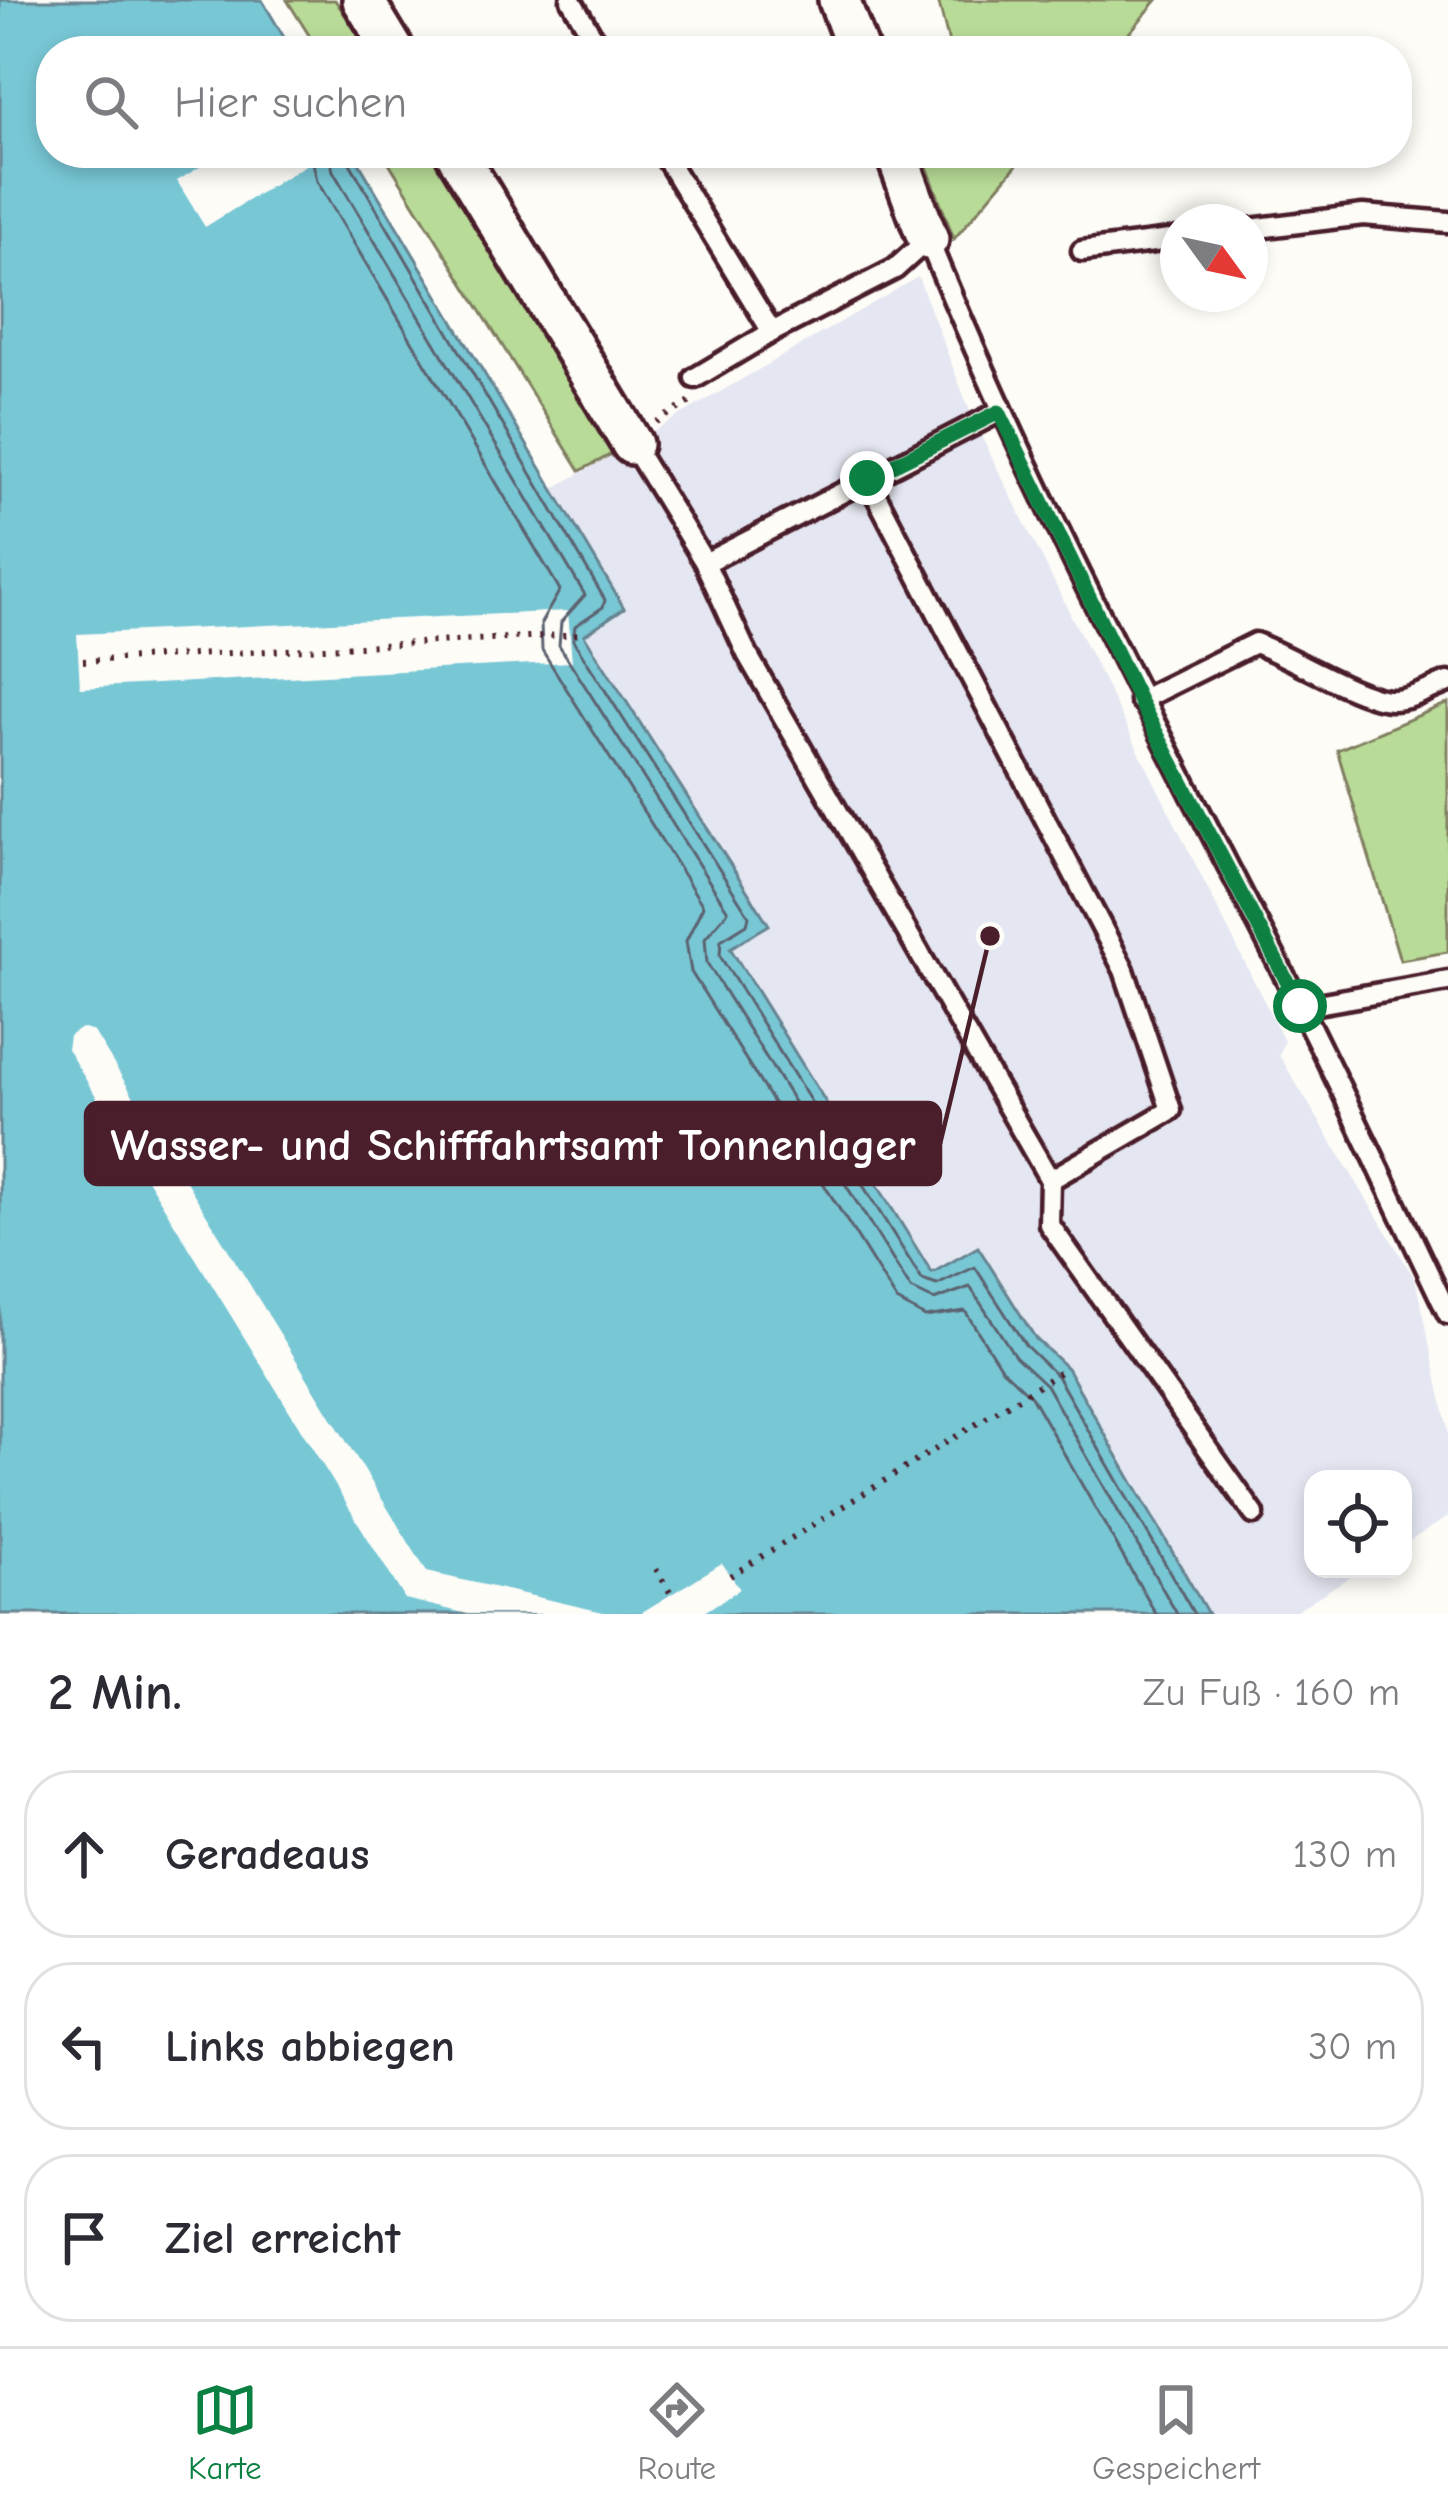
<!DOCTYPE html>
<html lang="de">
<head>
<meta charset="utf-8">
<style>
  body { margin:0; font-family:"Comic Neue",sans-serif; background:#f7f7f7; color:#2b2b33 }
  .controls { position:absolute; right:36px; bottom:36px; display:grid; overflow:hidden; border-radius:24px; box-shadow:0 6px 18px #0003 }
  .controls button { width:108px; height:108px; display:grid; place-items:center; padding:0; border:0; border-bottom:3px solid #e1e1e2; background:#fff; color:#2b2b33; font:60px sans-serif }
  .compass { position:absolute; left:1160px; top:204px; width:108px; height:108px; border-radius:50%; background:#fff; box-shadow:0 6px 18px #0003; rotate:123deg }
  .stop { position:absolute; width:36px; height:36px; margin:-27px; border:9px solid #0b8043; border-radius:50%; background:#fff }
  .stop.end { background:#0b8043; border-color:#fff; box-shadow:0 3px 12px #0008 }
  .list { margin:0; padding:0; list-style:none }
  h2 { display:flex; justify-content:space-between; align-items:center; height:156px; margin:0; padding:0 48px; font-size:51px }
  h2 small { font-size:39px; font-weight:400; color:#7c7c81 }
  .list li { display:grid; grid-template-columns:78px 1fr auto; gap:36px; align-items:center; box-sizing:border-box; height:168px; margin:0 24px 24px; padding:0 24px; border:3px solid #e1e1e2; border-radius:48px }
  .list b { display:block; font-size:45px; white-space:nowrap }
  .list em { font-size:39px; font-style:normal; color:#7c7c81 }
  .icon { flex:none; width:66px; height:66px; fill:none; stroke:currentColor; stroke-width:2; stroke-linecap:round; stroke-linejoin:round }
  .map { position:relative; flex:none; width:1448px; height:1614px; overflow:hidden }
  .search { position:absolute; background:#fff; box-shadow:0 6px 18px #0003; left:36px; right:36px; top:36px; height:132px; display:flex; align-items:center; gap:30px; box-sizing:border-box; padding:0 42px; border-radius:48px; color:#7c7c81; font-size:45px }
  .sheet { height:732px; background:#fff }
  nav { display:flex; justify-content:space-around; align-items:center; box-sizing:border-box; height:168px; border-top:3px solid #e1e1e2; background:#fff; font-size:33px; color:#7c7c81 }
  nav a { display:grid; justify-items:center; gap:6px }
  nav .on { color:#0b8043 }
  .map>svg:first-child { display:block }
</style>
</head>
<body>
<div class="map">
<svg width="1448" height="1614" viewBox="0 0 1448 1614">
  <rect width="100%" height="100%" fill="#fdfcf7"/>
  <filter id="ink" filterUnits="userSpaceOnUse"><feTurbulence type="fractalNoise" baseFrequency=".00833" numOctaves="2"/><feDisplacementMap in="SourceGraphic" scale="24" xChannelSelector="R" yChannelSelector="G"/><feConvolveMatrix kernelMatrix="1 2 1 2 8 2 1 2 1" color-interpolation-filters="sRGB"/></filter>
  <g filter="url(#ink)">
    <polygon fill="#e4e6f1" points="918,277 974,422 1284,1041 1279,1055 1415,1279 1448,1430 1448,1517 1403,1545 1403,1479 1313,1479 1313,1569 1363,1569 1290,1614 1208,1614 1067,1368 1036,1339 978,1247 933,1274 729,947 769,925 583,634 623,609 553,489"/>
    <g fill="#b8dc97" stroke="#817e61" stroke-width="3">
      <polygon points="287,0 335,0 369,51 319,51"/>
      <polygon points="938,0 1157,0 1114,51 951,51"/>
      <polygon points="383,153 434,153 619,450 580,471"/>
      <polygon points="922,153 1027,153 954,239"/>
      <polygon points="1448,703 1448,952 1400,960 1337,750"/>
    </g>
    <polygon fill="#78c7d5" stroke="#668491" stroke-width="3" points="0,0 262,0 292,51 51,51 51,153 353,153 624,608 584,635 769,925 730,948 932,1273 978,1247 1036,1339 1067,1368 1208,1614 0,1614"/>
    <g fill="#fdfcf7">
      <polygon points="222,153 238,153 245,164 264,153 311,153 315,159 205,227 177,181"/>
      <polygon points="568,611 572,662 80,688 77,634"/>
      <polygon points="81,1028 94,1032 427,1572 612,1614 468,1614 405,1599 67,1049 69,1036"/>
      <polygon points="722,1563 740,1589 701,1614 639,1614"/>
    </g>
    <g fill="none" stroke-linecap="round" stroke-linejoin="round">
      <g stroke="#5c626f" stroke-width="3">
        <polyline points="311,153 317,181 560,590 541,623 542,650 703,906 686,941 691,972 897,1301 925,1317 965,1311 1001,1368 1031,1396 1156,1614"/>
        <polyline points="329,153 333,171 585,595 561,622 559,645 728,911 705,938 707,963 911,1289 934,1300 970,1287 1015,1356 1046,1385 1177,1614"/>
        <polyline points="344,153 605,600 603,607 575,626 573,640 749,916 747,924 721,940 720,956 922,1280 937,1285 975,1267 1026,1346 1057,1376 1194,1614"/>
      </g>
      <g stroke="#4a1f2b" stroke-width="27">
        <g id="service">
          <polyline points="571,0 601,51"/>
          <polyline points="558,51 592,36"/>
          <path d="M663 153 772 332 895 269 928 239C1036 502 1169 750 1298 1002 1350 1105 1398 1210 1448 1314"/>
          <polyline points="1250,229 1363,215 1448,222"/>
          <polyline points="1082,251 1178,239"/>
          <polyline points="695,378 772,332"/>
          <polyline points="632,444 705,563 747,654 1050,1180 1049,1224 1254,1514"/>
          <polyline points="867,478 1124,970 1171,1110 1050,1180"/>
          <polyline points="705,563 999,412"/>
          <path d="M1140 700 1255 643C1291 656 1362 702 1394 700 1411 700 1432 688 1448 682"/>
          <polyline points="1300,1007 1448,981"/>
        </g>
      </g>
      <g stroke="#4a1f2b" stroke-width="48">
        <g id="minor">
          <polyline points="363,0 394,51"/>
          <polyline points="839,0 858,51"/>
          <polyline points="456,153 632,444"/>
          <polyline points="896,153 928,239"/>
        </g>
      </g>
      <g stroke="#4a1f2b" stroke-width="6" stroke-dasharray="3 9" stroke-linecap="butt">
        <polyline points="656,422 692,401"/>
        <polyline points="83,661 583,634"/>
        <polyline points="656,1569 671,1594"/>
        <polyline points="730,1576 1067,1368"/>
      </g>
      <use href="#service" stroke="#fdfcf7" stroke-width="18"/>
      <use href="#minor" stroke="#fdfcf7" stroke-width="39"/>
    </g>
  </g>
  <g fill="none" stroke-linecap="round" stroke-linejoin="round" filter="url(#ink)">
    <polyline stroke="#0b8043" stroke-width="15" points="867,478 999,412 1139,700 1300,1006"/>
  </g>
  <path fill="none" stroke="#4a1f2b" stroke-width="4.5" d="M990 936L940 1144"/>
  <circle fill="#4a1f2b" stroke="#fdfcf7" stroke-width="4.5" cx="990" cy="936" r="12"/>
  <rect fill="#4a1f2b" stroke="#4a1f2b" stroke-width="4.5" x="86" y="1103" width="854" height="81" rx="12"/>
  <g font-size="45" text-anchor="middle" font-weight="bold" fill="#fff">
    <text x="513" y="1160">Wasser- und Schifffahrtsamt Tonnenlager</text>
  </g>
</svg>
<div class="controls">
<button><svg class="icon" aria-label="locate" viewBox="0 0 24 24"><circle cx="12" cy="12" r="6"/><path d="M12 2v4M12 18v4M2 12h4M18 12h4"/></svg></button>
</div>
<svg class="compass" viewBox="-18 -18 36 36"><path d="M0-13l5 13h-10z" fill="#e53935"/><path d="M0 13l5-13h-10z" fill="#7c7c81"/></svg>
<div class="stop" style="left:1300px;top:1006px"></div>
<div class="stop end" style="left:867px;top:478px"></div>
<div class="search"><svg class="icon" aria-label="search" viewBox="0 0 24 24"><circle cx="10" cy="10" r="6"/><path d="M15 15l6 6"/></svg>Hier suchen</div>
</div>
<section class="sheet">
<h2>2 Min.<small>Zu Fuß · 160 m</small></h2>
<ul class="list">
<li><svg class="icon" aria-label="ahead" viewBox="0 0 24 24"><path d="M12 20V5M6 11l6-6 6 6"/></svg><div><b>Geradeaus</b></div><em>130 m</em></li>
<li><svg class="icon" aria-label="left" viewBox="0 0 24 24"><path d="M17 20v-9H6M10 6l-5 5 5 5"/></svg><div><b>Links abbiegen</b></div><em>30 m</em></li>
<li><svg class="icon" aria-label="arrive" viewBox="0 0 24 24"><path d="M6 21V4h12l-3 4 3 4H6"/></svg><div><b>Ziel erreicht</b></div></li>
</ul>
</section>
<nav>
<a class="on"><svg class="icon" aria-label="map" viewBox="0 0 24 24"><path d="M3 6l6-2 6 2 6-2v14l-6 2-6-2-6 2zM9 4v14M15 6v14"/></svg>Karte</a>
<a><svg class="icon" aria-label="directions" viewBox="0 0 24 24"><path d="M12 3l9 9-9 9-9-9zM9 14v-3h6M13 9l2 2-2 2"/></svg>Route</a>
<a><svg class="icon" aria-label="saved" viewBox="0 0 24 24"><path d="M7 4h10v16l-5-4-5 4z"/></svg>Gespeichert</a>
</nav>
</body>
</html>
